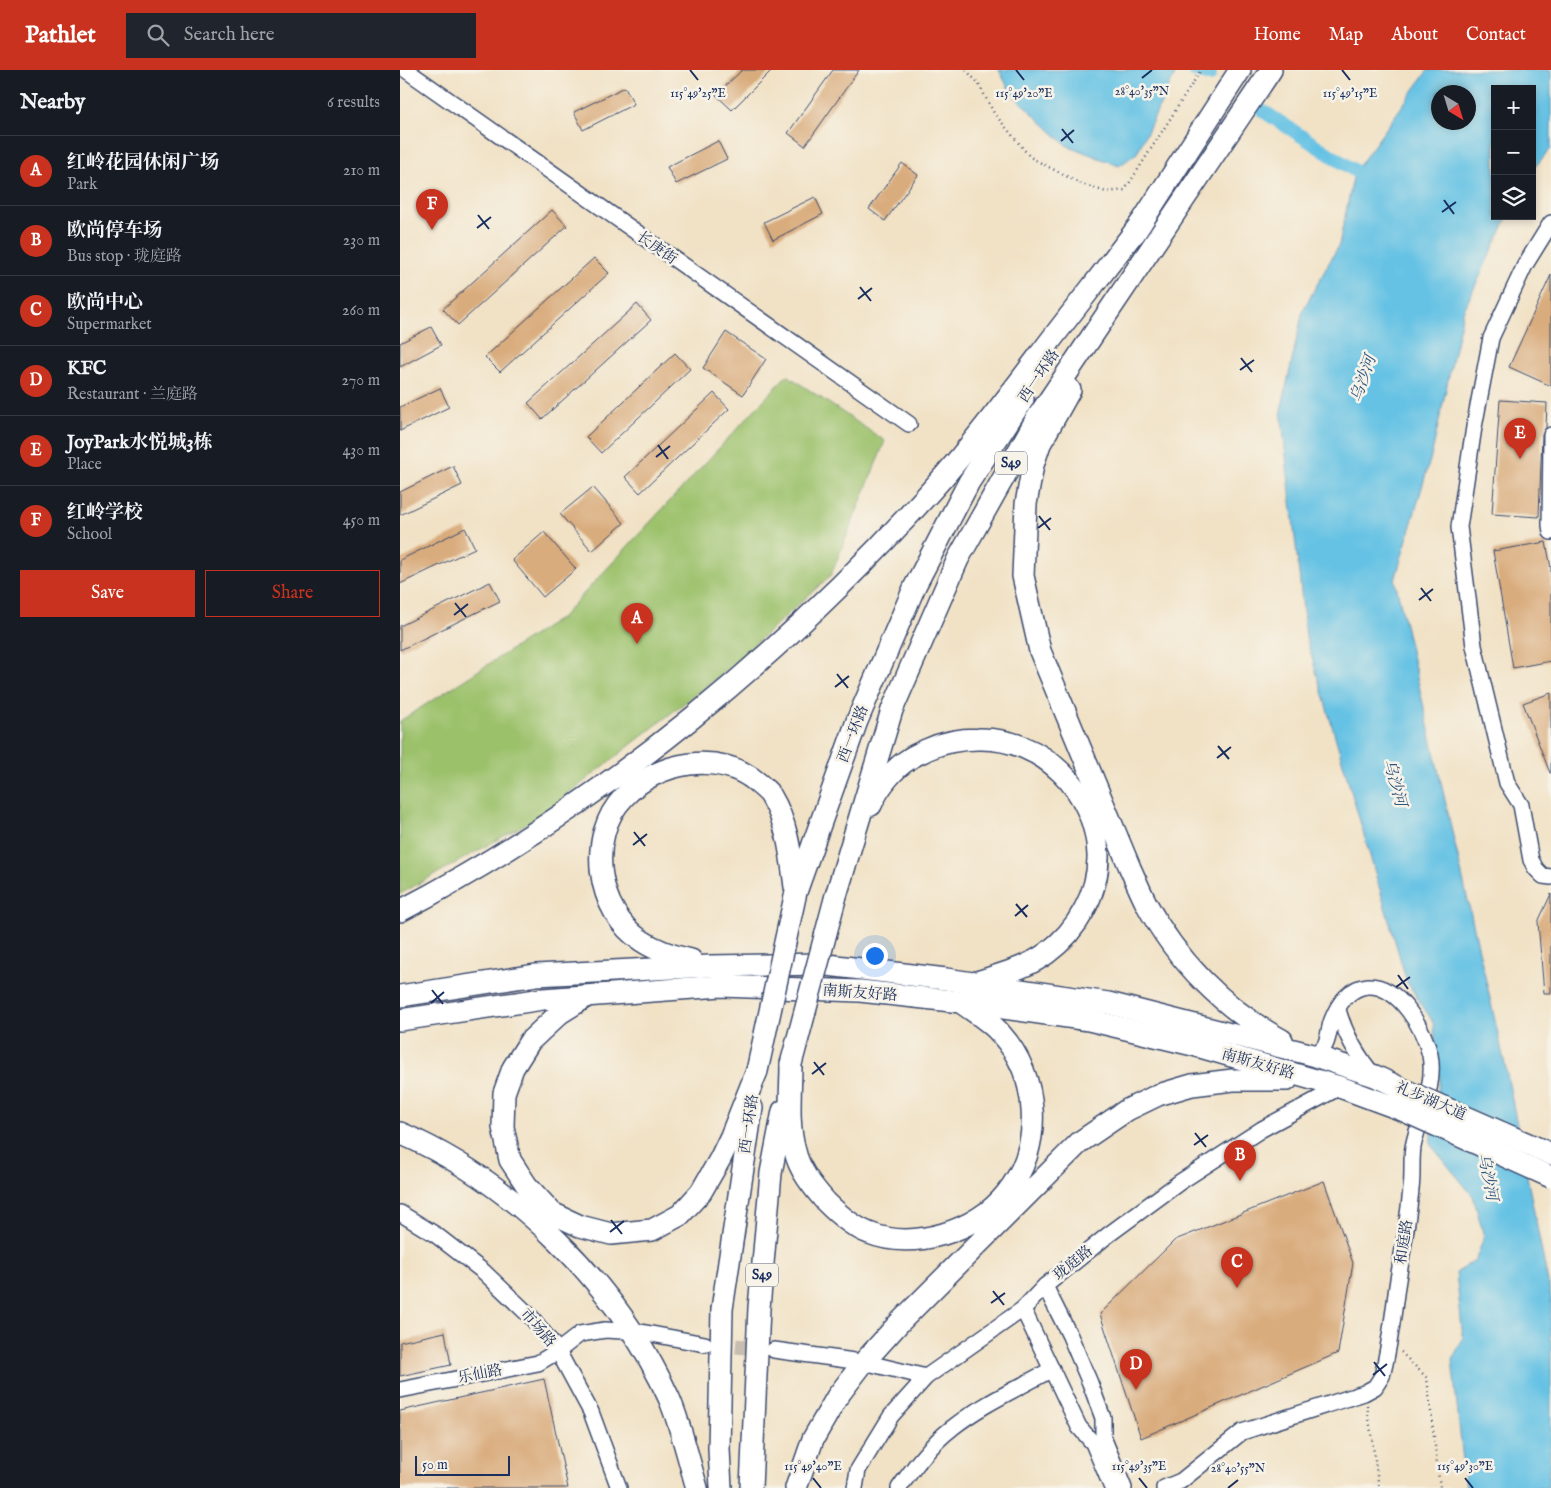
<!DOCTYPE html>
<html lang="en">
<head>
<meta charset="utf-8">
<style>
  body { margin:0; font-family:"IM FELL English","Noto Serif SC",serif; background:#20242c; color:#f1f3f6 }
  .controls { position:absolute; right:15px; top:15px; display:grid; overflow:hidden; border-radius:0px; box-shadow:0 2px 8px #0003 }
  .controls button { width:45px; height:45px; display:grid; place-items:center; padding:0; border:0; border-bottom:1px solid #363941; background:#171b24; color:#f1f3f6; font:25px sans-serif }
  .compass { position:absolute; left:1031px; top:15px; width:45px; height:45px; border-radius:50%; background:#171b24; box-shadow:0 2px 8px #0003; rotate:142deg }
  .scale { position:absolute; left:15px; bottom:12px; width:95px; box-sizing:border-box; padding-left:5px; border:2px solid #1b2f5e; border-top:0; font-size:14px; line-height:18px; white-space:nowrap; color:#1b2f5e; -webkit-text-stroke:4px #f7f3e8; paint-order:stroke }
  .you { position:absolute; left:474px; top:885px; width:18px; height:18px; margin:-12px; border:4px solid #fff; border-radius:50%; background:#1a73e8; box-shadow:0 0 0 8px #1a73e833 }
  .badge { display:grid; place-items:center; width:32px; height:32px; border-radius:50%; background:#c8321e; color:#fff; font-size:16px; font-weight:700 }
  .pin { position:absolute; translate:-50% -41px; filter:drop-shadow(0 1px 2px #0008) }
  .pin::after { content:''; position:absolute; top:26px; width:18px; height:15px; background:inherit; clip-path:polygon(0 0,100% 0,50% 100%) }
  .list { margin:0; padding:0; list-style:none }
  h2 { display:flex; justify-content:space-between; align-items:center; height:65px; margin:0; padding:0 20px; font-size:21px }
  h2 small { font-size:16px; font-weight:400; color:#9ea1a6 }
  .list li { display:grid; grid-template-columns:32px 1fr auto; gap:15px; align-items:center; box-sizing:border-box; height:70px; padding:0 20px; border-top:1px solid #363941 }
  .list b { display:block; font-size:19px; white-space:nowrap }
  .list p { margin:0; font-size:16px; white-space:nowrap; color:#9ea1a6 }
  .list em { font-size:16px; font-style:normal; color:#9ea1a6 }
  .actions { display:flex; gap:10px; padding:15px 20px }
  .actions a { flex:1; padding:11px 0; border:1px solid #c8321e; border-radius:0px; text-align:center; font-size:18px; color:#c8321e }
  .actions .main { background:#c8321e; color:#fff }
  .icon { flex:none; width:28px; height:28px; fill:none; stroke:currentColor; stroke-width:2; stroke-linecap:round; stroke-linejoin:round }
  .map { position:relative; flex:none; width:1151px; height:1418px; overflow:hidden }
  header { display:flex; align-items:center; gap:30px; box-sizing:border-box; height:70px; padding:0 25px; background:#c8321e; color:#fff }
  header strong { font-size:24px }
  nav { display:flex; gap:28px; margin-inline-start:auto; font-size:18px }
  .search { width:350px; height:45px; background:#20242c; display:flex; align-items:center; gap:12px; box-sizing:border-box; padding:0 18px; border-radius:0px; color:#9ea1a6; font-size:19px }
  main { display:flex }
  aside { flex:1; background:#171b24 }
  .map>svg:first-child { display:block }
</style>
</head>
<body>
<header>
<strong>Pathlet</strong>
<div class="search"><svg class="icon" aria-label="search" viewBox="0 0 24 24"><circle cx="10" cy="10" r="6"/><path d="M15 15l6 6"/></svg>Search here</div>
<nav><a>Home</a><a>Map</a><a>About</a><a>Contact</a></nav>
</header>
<main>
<aside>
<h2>Nearby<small>6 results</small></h2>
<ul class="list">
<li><span class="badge">A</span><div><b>红岭花园休闲广场</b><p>Park</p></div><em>210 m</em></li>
<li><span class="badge">B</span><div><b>欧尚停车场</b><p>Bus stop · 珑庭路</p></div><em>230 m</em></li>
<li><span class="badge">C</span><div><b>欧尚中心</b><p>Supermarket</p></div><em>260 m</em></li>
<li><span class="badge">D</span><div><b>KFC</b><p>Restaurant · 兰庭路</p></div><em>270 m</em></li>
<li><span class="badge">E</span><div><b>JoyPark水悦城3栋</b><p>Place</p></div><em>430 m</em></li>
<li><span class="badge">F</span><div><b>红岭学校</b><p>School</p></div><em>450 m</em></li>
</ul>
<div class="actions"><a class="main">Save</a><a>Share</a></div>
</aside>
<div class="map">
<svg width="1151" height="1418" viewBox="0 0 1151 1418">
  <rect width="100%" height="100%" fill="#f7f3e8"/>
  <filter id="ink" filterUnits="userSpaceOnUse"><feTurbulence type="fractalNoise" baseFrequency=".02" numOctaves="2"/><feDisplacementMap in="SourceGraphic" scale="10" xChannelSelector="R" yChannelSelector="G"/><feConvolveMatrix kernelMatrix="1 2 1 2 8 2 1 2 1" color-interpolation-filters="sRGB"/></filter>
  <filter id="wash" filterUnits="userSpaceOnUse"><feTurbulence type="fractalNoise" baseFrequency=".0096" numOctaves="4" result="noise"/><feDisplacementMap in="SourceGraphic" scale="20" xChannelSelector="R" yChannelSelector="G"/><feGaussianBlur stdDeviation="1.12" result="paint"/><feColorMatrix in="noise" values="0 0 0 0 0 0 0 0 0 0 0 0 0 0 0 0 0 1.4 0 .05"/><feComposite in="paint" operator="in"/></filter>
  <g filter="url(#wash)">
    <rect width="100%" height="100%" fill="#f1e2c6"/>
    <polygon fill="#9bc16b" stroke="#5b7864" points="387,305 485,371 431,505 325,601 140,746 0,824 0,651 162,547"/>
    <g fill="#66c2e4" stroke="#4078a1" fill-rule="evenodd">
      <polygon points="599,0 777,0 737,83 719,96 666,75 611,23"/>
      <path d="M1028 0H1151V79L1132 100V19H1095V146H1108L1063 242 1032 383 995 510 1106 999 1151 1228V1365L1148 1418H1066L1052 1290 1063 1268 1056 1203 1076 1189 1084 1167 1073 1126 1030 1074 1040 1007 1033 952 1007 912 906 567 881 341 903 240 939 175 954 103ZM1038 22H1068V52H1038Z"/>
    </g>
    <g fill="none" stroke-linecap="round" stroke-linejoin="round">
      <g stroke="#66c2e4" stroke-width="14">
        <polyline points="794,0 810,5"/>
        <polyline points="863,41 969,110"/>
      </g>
    </g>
    <g id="blocks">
      <g fill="#d9ac7d">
        <polygon points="342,0 372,0 332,40 316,25"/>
        <polygon points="433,0 459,0 405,76 388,63"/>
        <polygon points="225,17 234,34 183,60 174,42"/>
        <polygon points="318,71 327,89 276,114 267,97"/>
        <polygon points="502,93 518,105 485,151 469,139"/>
        <polygon points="415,127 423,144 373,170 364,152"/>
        <polygon points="152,140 167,156 58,255 43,239"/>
        <polygon points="194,188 209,203 100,302 85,287"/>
        <polygon points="1151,205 1151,316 1109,297"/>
        <polygon points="237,234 251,250 142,349 128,333"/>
        <polygon points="31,257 41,275 0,297 0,273"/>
        <polygon points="326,262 366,289 343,325 303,298"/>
        <polygon points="275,283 290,299 201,383 186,367"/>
        <polygon points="40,318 49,337 0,361 0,337"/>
        <polygon points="314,323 329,339 240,423 225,407"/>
        <polygon points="1100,330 1147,333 1146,358 1142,365 1139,447 1092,444"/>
        <polygon points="53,396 62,415 0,445 0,422"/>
        <polygon points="193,417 224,453 192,481 160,444"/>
        <polygon points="65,458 75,478 0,514 0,490"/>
        <polygon points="144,462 176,499 143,527 112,490"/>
        <polygon points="1146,472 1151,498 1151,591 1113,598 1093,481"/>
        <polygon points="90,512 100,531 0,580 0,556"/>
        <polygon points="1151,623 1151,703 1150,703 1123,633"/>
        <polygon points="1151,824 1151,923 1144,923 1138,852"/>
        <polygon points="924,1111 953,1193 938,1283 741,1368 700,1244 775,1170"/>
        <polygon points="45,1262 51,1295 0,1306 0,1272"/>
        <polygon points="144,1309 168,1418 0,1418 0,1341"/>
      </g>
    </g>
  </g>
  <g filter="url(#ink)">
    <use href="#blocks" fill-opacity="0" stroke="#3b4a6e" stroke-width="1"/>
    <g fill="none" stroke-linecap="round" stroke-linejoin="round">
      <polyline stroke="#c6beb1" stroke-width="15" stroke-dasharray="15 8" stroke-linecap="butt" points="313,1274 367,1279"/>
      <g stroke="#3b4a6e" stroke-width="18">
        <g id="minor">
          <polyline points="6,0 509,354"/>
          <polyline points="1151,153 1125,195 1091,268 1074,357 1059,457 1074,576 1107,713 1121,735 1131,790 1136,799 1143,806 1151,807"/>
          <polyline points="1151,365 1150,455 1151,462"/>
          <path d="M938 940C945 964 958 987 974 1006"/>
          <polyline points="0,1143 36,1165 84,1202 132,1248 158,1281 191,1342 219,1418"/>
          <polyline points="645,1216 670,1266 690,1313 703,1348 703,1367 724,1418"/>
          <polyline points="623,1239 679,1357 693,1373 712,1418"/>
          <polyline points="241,1262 305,1274"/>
          <polyline points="374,1280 454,1291"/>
          <polyline points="472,1294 526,1307"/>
          <polyline points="0,1320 138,1293 158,1281 180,1264 205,1260 222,1261"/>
          <polyline points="455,1418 458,1400 491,1346 526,1307 623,1239 645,1216 708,1165 780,1112 862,1059 940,1017"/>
          <path d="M499 1418C514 1397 531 1374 552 1358 582 1334 619 1318 652 1299"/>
          <path d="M764 1418 781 1411 842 1362 964 1323 975 1317 982 1306C990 1276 993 1246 997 1216 1002 1184 1008 1152 1011 1119 1013 1105 1011 1091 1013 1077 1019 1047 1036 1016 1030 985 1024 959 999 915 968 916 950 917 938 934 932 950 926 966 931 981 909 984"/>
        </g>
      </g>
      <g stroke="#3b4a6e" stroke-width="24">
        <g id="highway">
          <polyline points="734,164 840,0"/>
          <path d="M670 320 640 374 633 395 626 434 623 506 640 581 730 798C735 809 740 821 746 833 776 890 825 940 882 970"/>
          <path d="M471 735C478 718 494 698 509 689 514 685 521 683 526 680 543 672 559 669 578 669 642 667 696 721 698 785 699 823 677 861 647 883 627 898 601 904 577 912"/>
          <polyline points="396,822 457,651 515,516 569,412 623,329"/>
          <polyline points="435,829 492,640 558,489 637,348 871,0"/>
          <path d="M0 841C204 735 394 577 546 404 578 366 608 327 638 287 672 242 707 198 741 153"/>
          <path d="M291 890C273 886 257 881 242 871 196 842 186 766 224 727 257 691 320 680 358 713 362 717 368 721 371 726 388 754 391 786 395 817"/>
          <polyline points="0,926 136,905 310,896 419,894 546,909 708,933 909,984 975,1006 1011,1023"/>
          <polyline points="184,928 160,943 130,971 113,998 104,1023 103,1057 110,1090 127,1116 152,1143 180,1156 211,1164 252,1160 280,1145 301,1122 320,1089 331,1066 357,1001"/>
          <polyline points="0,950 143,929 321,916 460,921 561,932 689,950 793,975 940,1017 1002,1040"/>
          <path d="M391 994C391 1022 387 1053 395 1081 399 1100 413 1117 426 1132 438 1144 453 1157 469 1163 513 1181 577 1161 606 1124 644 1077 640 1007 600 963 590 951 574 942 562 933"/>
          <path d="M0 1063C114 1112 217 1214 269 1328 281 1356 288 1388 297 1418"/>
          <polyline points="321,1418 319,1379 322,1239 352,1038"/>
          <polyline points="351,1418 359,1238 371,1103 383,1041"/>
          <polyline points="396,1418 413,1369 437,1327 463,1293 500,1252 680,1072 727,1040 758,1025 792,1015 833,1010 887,1010"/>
        </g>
      </g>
      <g stroke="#3b4a6e" stroke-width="2.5" stroke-dasharray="1 4" stroke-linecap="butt">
        <polyline points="566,0 578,13 594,43 630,87 679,113 706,122 725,120 801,0"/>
        <polyline points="1001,1282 1027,1308 1040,1418"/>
        <polyline points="967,1335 979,1418"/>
      </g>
      <use href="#minor" stroke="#fff" stroke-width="15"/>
      <use href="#highway" stroke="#fff" stroke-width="21"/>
      <g stroke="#3b4a6e" stroke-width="24" stroke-linecap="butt">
        <g id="highway-bridge">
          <polyline points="391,994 435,829"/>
          <polyline points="357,1001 396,822"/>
          <polyline points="1011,1023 1151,1084"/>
          <polyline points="1002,1040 1151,1107"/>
        </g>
      </g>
      <use href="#highway-bridge" stroke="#fff" stroke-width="21"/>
    </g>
  </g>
  <path fill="none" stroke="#1b2f5e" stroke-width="2" d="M290 0 298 10M616 0 624 10M942 0 950 10M742 8 752 0M662 59 673 73M661 71 674 60M1044 130 1054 144M1042 142 1056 132M78 145 89 159M77 158 91 147M460 217 471 231M458 229 472 218M841 288 852 302M840 300 854 290M258 375 268 389M256 387 270 376M639 446 650 460M638 458 651 448M1021 518 1031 531M1019 530 1033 519M55 533 66 547M54 545 68 534M437 604 448 618M435 617 449 606M818 676 829 689M817 688 831 677M234 762 245 776M233 775 247 764M616 834 627 847M615 846 628 835M998 905 1008 919M996 917 1010 907M32 920 43 934M31 933 44 922M414 992 424 1005M412 1004 426 993M795 1063 806 1077M794 1075 808 1065M211 1150 222 1164M210 1162 224 1151M593 1221 604 1235M591 1233 605 1223M974 1292 985 1306M973 1305 987 1294M413 1408 421 1418M739 1408 747 1418M1065 1408 1073 1418M828 1418 838 1410"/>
  <g text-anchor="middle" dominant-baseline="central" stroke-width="5" stroke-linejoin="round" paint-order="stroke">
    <g fill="#f7f3e8" stroke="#5d6a87" stroke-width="1">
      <rect x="595" y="381.5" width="32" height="23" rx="4"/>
      <rect x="346" y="1193.5" width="32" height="23" rx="4"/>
    </g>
    <g font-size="14" font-weight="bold" fill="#1b2f5e">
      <text x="611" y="393">S49</text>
      <text x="362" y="1205">S49</text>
    </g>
    <g font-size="15" fill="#1b2f5e" stroke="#f7f3e8">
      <text transform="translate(257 178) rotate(35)">长庚街</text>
      <text transform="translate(639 306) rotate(-56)">西一环路</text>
      <text transform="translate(453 664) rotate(-69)">西一环路</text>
      <text transform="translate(460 923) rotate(4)">南斯友好路</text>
      <text transform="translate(858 994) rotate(16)">南斯友好路</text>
      <text transform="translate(1031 1031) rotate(23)">礼步湖大道</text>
      <text transform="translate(349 1054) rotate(-82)">西一环路</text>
      <text transform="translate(1004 1172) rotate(-81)">和庭路</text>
      <text transform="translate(673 1193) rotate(-39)">珑庭路</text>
      <text transform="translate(138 1258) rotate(49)">市场路</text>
      <text transform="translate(80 1304) rotate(-11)">乐仙路</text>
    </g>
    <g font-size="16" font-style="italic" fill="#2e5480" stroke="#f7f3e8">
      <text transform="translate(964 309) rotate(-71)">乌沙河</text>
      <text transform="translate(994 713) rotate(75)">乌沙河</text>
      <text transform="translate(1087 1107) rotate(79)">乌沙河</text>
    </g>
  </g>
  <g font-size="12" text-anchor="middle" fill="#1b2f5e" stroke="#f7f3e8" stroke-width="5" stroke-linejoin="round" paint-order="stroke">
    <text x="742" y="25">28°40'35"N</text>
    <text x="298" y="27">115°49'25"E</text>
    <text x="624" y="27">115°49'20"E</text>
    <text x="950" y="27">115°49'15"E</text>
    <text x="413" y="1400">115°49'40"E</text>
    <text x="739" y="1400">115°49'35"E</text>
    <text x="1065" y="1400">115°49'30"E</text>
    <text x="838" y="1402">28°40'55"N</text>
  </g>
</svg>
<div class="controls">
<button>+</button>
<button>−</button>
<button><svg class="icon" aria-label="layers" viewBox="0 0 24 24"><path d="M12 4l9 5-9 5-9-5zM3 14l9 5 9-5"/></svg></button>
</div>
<svg class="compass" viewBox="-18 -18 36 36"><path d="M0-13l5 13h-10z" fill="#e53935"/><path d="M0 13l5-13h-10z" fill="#9ea1a6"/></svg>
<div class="scale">50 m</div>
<div class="you"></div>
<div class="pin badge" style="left:237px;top:574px">A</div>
<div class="pin badge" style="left:840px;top:1111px">B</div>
<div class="pin badge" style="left:837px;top:1218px">C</div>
<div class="pin badge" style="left:736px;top:1320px">D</div>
<div class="pin badge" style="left:1120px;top:389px">E</div>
<div class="pin badge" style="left:32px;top:160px">F</div>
</div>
</main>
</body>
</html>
